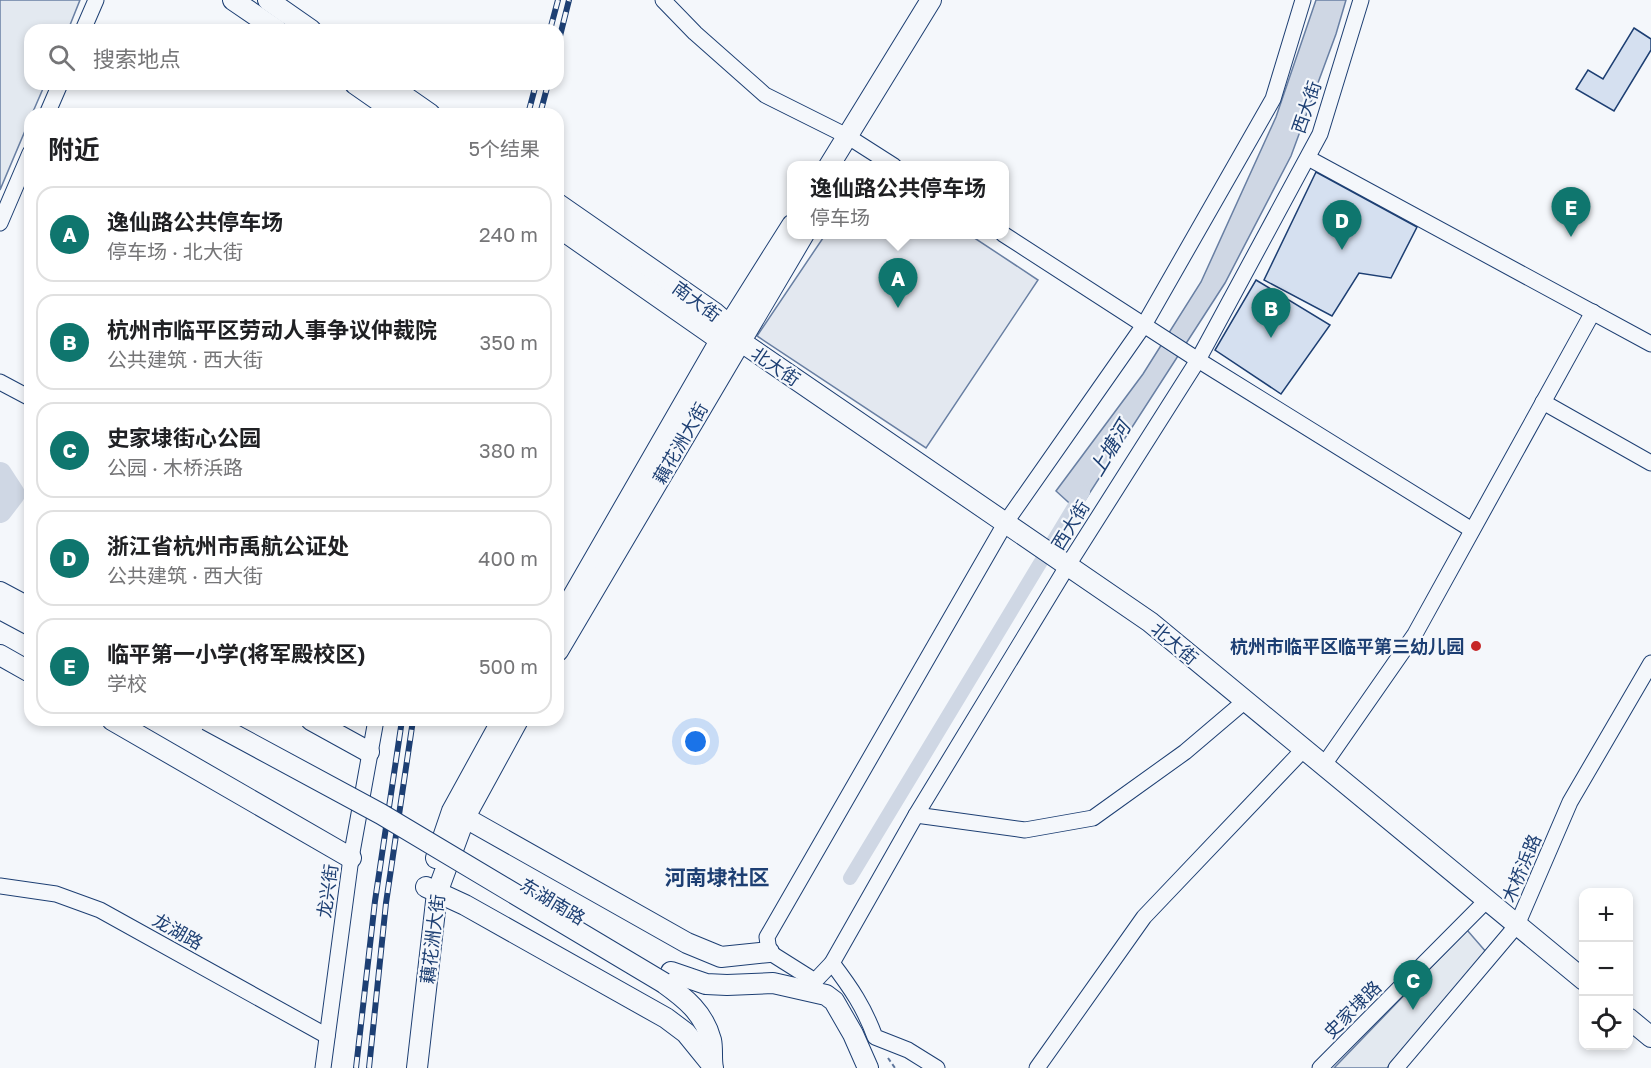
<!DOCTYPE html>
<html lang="zh">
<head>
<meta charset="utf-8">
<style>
  body { margin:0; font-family:"Golos Text","Noto Sans SC",sans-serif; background:#f2f2f2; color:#202124 }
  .controls { position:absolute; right:18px; bottom:18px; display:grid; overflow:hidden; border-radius:12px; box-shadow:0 3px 9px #0003 }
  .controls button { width:54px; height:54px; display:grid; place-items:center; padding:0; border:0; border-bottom:2px solid #e0e0e0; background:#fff; color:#202124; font:30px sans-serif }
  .you { position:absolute; left:696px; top:742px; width:21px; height:21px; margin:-15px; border:4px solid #fff; border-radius:50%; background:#1a73e8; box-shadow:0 0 0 9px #1a73e833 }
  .badge { display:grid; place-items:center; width:39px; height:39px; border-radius:50%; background:#0f766e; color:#fff; font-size:20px; font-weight:700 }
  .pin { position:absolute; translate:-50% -50px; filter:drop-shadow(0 2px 3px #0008) }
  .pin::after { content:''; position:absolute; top:32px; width:21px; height:18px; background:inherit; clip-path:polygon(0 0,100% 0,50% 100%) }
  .popup { position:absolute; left:787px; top:161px; width:222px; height:78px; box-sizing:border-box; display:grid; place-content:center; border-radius:12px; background:#fff; filter:drop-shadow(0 2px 4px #0005); font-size:20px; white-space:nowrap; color:#757577 }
  .popup b { font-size:22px; color:#202124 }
  .popup::after { content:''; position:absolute; left:50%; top:100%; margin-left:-12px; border:12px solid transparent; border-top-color:#fff }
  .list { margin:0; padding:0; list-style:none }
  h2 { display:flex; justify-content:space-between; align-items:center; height:78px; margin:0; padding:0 24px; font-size:26px }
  h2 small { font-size:20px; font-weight:400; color:#757577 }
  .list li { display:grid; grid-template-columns:39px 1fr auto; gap:18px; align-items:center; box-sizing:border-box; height:96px; margin:0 12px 12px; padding:0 12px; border:2px solid #e0e0e0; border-radius:18px }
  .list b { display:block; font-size:22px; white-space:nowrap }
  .list p { margin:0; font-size:20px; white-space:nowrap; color:#757577 }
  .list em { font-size:20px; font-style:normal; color:#757577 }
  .icon { flex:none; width:33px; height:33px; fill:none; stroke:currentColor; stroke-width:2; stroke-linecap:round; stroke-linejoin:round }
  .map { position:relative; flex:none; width:1651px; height:1068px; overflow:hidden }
  .search { position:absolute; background:#fff; box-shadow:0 3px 9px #0003; left:24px; top:24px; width:540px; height:66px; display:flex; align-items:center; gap:15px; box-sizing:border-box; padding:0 21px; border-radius:18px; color:#757577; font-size:22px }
  .panel { position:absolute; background:#fff; box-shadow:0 3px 9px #0003; left:24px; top:108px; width:540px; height:618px; border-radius:18px }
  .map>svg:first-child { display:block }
</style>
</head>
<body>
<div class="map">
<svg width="1651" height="1068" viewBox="0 0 1651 1068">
  <rect width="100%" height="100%" fill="#f4f7fb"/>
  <g fill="#e3e9f0" stroke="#687fa3" stroke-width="1.5">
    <polygon points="0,0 80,0 68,30 30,30 30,84 45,84 32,114 30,114 30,119 0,190"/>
    <polygon points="1467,930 1487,953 1387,1068 1334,1068"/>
  </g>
  <polygon fill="#e3e8f0" stroke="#687fa3" stroke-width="1.5" points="825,235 970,235 1038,280 926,448 757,336"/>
  <polygon fill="#cfd7e4" stroke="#687fa3" stroke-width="1.5" points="1316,0 1346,0 1336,34 1291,156 1225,283 1078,511 1056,491 1143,374 1201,282 1276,117"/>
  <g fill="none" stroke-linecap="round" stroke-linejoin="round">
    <polyline stroke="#cfd7e4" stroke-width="14" points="850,878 1083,492"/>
    <polyline stroke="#cfd7e4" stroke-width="24" points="0,474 13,494 0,511"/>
  </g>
  <g fill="#d5e0f0" stroke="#1d3f73" stroke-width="1.5">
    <polygon points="1634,28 1651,39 1651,50 1614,111 1576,89 1588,70 1603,79"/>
    <polygon points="1316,172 1417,227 1391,278 1359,273 1332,316 1264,280"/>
    <polygon points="1256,280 1330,325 1281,394 1215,350"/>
  </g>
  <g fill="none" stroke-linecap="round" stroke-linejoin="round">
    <g stroke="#1d3f73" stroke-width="17">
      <g id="minor">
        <polyline points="663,0 695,33 765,95 847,136 894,166"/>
        <polyline points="1303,0 1273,99 1144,325 1006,522 767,937 769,952 815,981 832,963 916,815 1068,565 1198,360 1320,134 1361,0"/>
        <polyline points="83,30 96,0"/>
        <polyline points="47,114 60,84"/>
        <polyline points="1308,158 1651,344"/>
        <polyline points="0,223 30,153"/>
        <polyline points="1003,234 1198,360 1472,530"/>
        <polyline points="0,382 30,398"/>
        <polyline points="1543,402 1651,463"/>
        <polyline points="1323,766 1415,634 1593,312"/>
        <polyline points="916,815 1025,830 1093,818 1185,752 1245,701"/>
        <polyline points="0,886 56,894 100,910 327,1036"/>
        <path d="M832 963C851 988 864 1007 875 1037L908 1050 937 1068"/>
        <polyline points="323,1068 351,858 376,720"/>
        <polyline points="1037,1068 1144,917 1303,750"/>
        <polyline points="1320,1068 1487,900"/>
        <polyline points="1396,1068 1517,925 1570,802 1651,663"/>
      </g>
    </g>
    <g stroke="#1d3f73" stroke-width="22">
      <g id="major">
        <polyline points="233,0 277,30"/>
        <polyline points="268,0 311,30"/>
        <polyline points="355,84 398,114"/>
        <polyline points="387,84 430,114"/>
        <polyline points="829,166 931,0"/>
        <polyline points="558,204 715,313 729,325 740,341 1150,622 1584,980"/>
        <polyline points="558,227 720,340 732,341"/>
        <polyline points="0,592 30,608"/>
        <polyline points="0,609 30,625"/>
        <polyline points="558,622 729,325 792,225"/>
        <polyline points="558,651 804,234"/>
        <polyline points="0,655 30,672"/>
        <polyline points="112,720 351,858"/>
        <polyline points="311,720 369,752"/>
        <polyline points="455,812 687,943 721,957 769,952"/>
        <polyline points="436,858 452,811 502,720"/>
        <polyline points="426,887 465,905 666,1018 686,1033 712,1065"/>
        <polyline points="671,972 706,984 727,985 773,983 826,995 834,1001 853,1034 868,1068"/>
        <path d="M664 983C685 998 704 1013 711 1040 713 1049 711 1059 713 1068"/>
        <polyline points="1628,1018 1651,1037"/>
        <polyline points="417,1068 437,893 465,817 518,720"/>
      </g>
    </g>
    <polyline stroke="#5e769c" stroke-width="2" stroke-dasharray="4.5 3" stroke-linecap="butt" points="888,1058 895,1068"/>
    <use href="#minor" stroke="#f4f7fb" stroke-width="15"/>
    <use href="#major" stroke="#f4f7fb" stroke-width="20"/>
    <g stroke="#1d3f73" stroke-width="6">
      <g id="rail">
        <polyline points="550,30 558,0"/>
        <polyline points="558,44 569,0"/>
        <polyline points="528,114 536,84"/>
        <polyline points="540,114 548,84"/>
        <polyline points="356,1068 375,901 402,720"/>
        <polyline points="369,1068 386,903 413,720"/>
      </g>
    </g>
    <use href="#rail" stroke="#f4f7fb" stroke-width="4" stroke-dasharray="11" stroke-linecap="butt"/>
    <g stroke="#1d3f73" stroke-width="22" stroke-linecap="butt">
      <polyline id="major-bridge" points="207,720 381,814 664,983"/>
    </g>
    <use href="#major-bridge" stroke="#f4f7fb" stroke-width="20"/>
  </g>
  <circle fill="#c62828" stroke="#f4f7fb" stroke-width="2" cx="1476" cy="646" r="6"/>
  <g text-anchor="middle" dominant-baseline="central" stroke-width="4.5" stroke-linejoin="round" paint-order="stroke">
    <g font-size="18" fill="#1d3f73" stroke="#f4f7fb">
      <text transform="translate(1306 107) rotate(-71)">西大街</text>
      <text transform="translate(697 301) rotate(36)">南大街</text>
      <text transform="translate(776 366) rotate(34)">北大街</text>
      <text transform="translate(680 443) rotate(-60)">藕花洲大街</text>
      <text transform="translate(1070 525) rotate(-58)">西大街</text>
      <text transform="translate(1175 643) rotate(40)">北大街</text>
      <text transform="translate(1521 868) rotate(-67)">木桥浜路</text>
      <text transform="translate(327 891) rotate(-82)">龙兴街</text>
      <text transform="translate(553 901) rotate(31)">东湖南路</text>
      <text transform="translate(178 931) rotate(29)">龙湖路</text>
      <text transform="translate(432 939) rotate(-83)">藕花洲大街</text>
      <text transform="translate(1352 1009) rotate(-45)">史家埭路</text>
    </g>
    <g font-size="18" font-weight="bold" fill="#1d3f73" stroke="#f4f7fb" text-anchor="end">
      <text x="1464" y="646">杭州市临平区临平第三幼儿园</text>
    </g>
    <g font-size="20" font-style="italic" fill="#1d3f73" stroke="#f4f7fb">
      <text transform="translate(1109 448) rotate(-59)">上塘河</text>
    </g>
    <g font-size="21" font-weight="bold" fill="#1d3f73" stroke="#f4f7fb">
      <text x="717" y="877">河南埭社区</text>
    </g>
  </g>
</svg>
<div class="controls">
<button>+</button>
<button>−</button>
<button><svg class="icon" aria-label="locate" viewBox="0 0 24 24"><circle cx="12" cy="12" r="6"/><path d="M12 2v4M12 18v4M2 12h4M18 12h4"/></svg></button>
</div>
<div class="you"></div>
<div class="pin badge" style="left:898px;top:308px">A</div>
<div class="popup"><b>逸仙路公共停车场</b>停车场</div>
<div class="pin badge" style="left:1271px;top:338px">B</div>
<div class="pin badge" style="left:1413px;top:1010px">C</div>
<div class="pin badge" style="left:1342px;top:250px">D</div>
<div class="pin badge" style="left:1571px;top:237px">E</div>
<div class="search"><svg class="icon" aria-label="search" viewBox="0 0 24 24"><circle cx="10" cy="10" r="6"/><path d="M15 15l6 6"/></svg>搜索地点</div>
<section class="panel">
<h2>附近<small>5个结果</small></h2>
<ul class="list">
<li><span class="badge">A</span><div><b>逸仙路公共停车场</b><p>停车场 · 北大街</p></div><em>240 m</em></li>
<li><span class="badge">B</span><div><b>杭州市临平区劳动人事争议仲裁院</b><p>公共建筑 · 西大街</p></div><em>350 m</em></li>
<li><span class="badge">C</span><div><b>史家埭街心公园</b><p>公园 · 木桥浜路</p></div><em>380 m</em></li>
<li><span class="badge">D</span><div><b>浙江省杭州市禹航公证处</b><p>公共建筑 · 西大街</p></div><em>400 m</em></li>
<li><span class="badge">E</span><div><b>临平第一小学(将军殿校区)</b><p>学校</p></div><em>500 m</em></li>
</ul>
</section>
</div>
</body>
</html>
